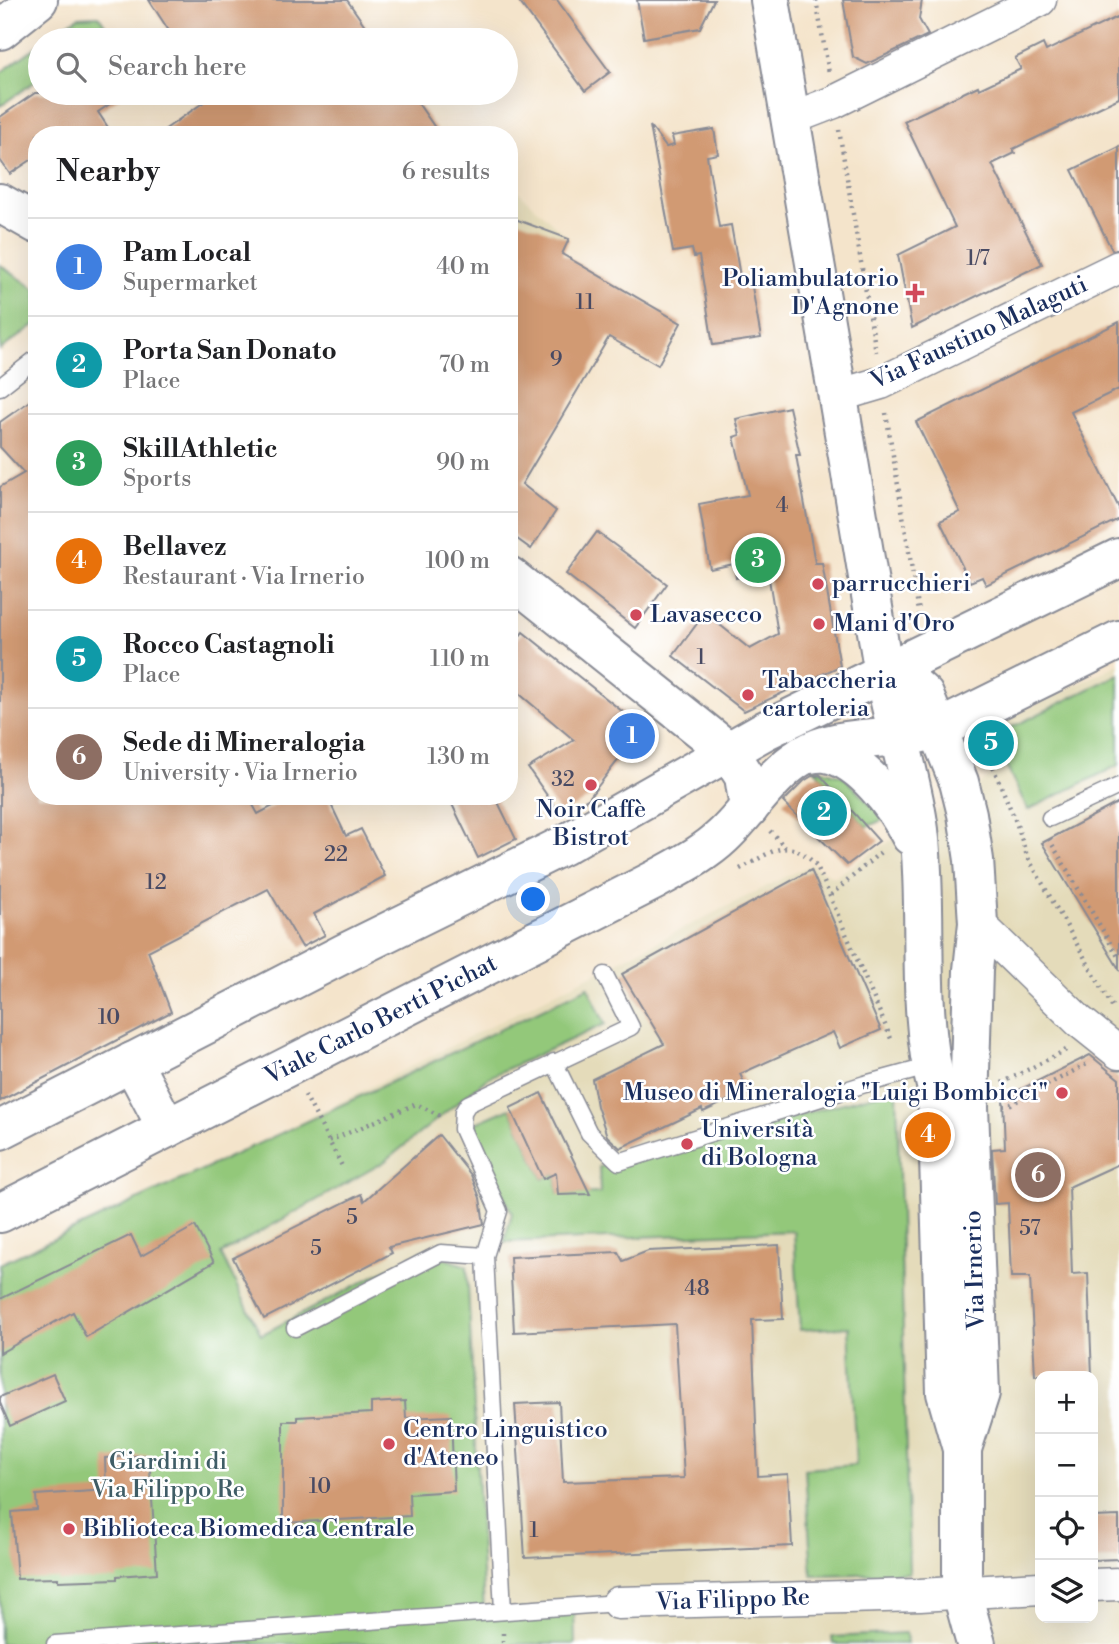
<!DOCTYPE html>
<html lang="en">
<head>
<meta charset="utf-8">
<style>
  body { margin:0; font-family:"Libre Bodoni",serif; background:#f6f6f6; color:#202124 }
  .controls { position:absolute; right:21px; bottom:21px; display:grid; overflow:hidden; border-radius:14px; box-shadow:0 7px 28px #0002 }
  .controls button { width:63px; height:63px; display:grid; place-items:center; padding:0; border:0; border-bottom:2px solid #e0e0e0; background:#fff; color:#202124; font:35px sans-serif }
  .you { position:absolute; left:534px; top:900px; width:24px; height:24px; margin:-18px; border:5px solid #fff; border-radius:50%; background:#1a73e8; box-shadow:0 0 0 10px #1a73e833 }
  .badge { display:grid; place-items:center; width:46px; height:46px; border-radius:50%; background:#d1495b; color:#fff; font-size:23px; font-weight:700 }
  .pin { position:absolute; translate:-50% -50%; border:4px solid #fff; box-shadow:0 2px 7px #0006 }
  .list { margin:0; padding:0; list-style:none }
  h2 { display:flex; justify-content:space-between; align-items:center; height:91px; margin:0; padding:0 28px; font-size:30px }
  h2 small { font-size:23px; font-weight:400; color:#757577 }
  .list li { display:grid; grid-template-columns:46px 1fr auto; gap:21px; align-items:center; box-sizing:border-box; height:98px; padding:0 28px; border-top:2px solid #e0e0e0 }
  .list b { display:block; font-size:26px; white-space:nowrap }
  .list p { margin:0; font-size:23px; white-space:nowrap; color:#757577 }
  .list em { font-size:23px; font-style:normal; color:#757577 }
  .icon { flex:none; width:38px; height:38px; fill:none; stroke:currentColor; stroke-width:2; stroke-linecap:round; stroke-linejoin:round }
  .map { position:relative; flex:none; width:1119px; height:1644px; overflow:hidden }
  .search { position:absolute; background:#fff; box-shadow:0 7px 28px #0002; left:28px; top:28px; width:490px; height:77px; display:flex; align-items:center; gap:18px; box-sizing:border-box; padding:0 24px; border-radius:38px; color:#757577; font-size:26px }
  .panel { position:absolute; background:#fff; box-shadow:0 7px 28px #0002; left:28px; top:126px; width:490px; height:679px; border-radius:28px }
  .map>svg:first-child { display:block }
</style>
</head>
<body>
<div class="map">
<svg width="1119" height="1644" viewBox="0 0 1119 1644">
  <rect width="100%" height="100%" fill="#fff"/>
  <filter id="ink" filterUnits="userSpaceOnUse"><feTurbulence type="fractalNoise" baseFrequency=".0143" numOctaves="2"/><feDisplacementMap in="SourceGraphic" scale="14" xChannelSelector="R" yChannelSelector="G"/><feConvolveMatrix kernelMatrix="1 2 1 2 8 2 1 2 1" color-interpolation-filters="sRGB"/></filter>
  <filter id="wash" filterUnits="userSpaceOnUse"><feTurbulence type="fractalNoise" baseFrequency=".00686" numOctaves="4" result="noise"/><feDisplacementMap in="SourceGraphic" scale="28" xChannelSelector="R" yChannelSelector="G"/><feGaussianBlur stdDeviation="1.57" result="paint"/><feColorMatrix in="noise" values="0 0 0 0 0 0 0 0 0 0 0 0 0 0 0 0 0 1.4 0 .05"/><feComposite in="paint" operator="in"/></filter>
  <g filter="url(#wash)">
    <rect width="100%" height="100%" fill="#f4e4cb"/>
    <g fill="#e4dbba" fill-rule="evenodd">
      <polygon points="509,183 569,239 509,350"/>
      <path d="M1119 664V1644H0V1274L787 876 811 865 834 877 992 776 973 736ZM1040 1376H1093V1618H1040Z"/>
    </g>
    <g fill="#93c87a" stroke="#577c6c" stroke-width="2">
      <polygon points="99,16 109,31 95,40 45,40 78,17"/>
      <polygon points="40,44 40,78 0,106 0,73"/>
      <polygon points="0,265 37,290 37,323 0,350"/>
      <polygon points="1119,674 1119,765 1028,810 992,737"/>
      <polygon points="813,767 843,776 885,819 866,827"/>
      <polygon points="588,987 605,1024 489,1077 384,1162 221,1254 261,1335 422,1251 467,1266 484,1612 574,1606 575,1644 0,1644 0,1264 412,1072"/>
      <polygon points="897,1089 909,1573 812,1575 805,1469 856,1465 849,1327 800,1330 794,1231 504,1242 512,1213 471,1125 510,1108 543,1179 556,1173 558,1194 600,1193 599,1167"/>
      <polygon points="906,1633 907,1644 833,1644 832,1637"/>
    </g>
    <g id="blocks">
      <g fill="#d19a73">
        <polygon points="149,0 347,0 375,40 175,40"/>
        <polygon points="518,0 557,0 610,72 585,91"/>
        <polygon points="637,0 714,0 700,28 644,38"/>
        <polygon points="843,0 922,0 919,19 928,35 867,64 853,57"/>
        <polygon points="1119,16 1119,98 1013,149 1015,153 992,164 1042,264 912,328 898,255 955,227 904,121 978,86 979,89 1021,69 1015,58 1043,44 1046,51"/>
        <polygon points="35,93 126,93 98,112 113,135 37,135 37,156 10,174 0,160 0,117"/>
        <polygon points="217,93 411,93 440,135 157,135"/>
        <polygon points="650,126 666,147 674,145 672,136 714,129 718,154 707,156 719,227 731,225 741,282 751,281 761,338 713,345 699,256 694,257 692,249 673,252"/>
        <polygon points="1119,147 1119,249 1112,250 1072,170"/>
        <polygon points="515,219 569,239 562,254 681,323 658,365 609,337 522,484 556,511 531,549 509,533 509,231"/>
        <polygon points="1119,322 1119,389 1071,412 1119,508 1119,519 986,585 982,577 970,582 940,521 960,512 916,422"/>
        <polygon points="37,396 37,796 248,796 258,814 292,796 327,796 346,836 361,829 385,876 314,914 325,935 302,947 268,889 148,951 171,1012 0,1101 0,487 24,473 0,447 0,422"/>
        <polygon points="789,407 800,455 796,455 815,563 822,563 840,666 744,711 673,656 705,613 750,649 778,634 769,579 757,582 755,574 736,578 734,564 710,569 699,504 748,495 734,437 740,435 736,419"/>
        <polygon points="597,532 667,584 635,628 566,574"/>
        <polygon points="523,632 643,728 588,799 560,814 528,768 574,740 509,685 509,650"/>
        <polygon points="820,775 879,841 847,865 783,802 804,781 812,776"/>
        <polygon points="448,796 495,796 516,839 478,858"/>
        <polygon points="1119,802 1119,969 1042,843"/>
        <polygon points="811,870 881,1030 840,1048 833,1032 740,1074 748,1091 703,1112 702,1109 620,1148 607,1136 597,1106 592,1079 664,1044 622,974"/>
        <polygon points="1090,1055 1119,1079 1119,1164 1069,1187 1072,1274 1088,1273 1092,1376 1035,1376 1030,1277 1011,1277 1008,1203 995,1204 992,1149 1005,1148 1003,1098"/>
        <polygon points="541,1093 571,1155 590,1194 558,1195 556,1173 543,1179 510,1108"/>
        <polygon points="439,1135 471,1175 480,1198 484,1224 389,1247 392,1253 264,1319 233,1258 361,1194 364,1201"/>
        <polygon points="195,1226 214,1262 86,1337 73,1312 0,1353 0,1299 131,1235 141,1256"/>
        <polygon points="779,1245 783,1319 752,1320 758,1476 788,1474 792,1546 525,1558 515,1404 559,1402 563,1482 684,1478 675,1324 514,1332 510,1257 618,1252 623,1261 648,1251"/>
        <polygon points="53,1374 65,1401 10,1426 0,1403 0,1397"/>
        <polygon points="405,1401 406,1418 451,1416 454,1491 409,1494 410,1516 283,1523 283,1421 297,1421 297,1417 371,1413 371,1403"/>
        <polygon points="149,1455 157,1573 117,1576 117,1579 58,1581 58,1578 17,1579 12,1512 37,1510 36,1495 106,1490 105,1458"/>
        <polygon points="1119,1516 1119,1559 1093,1560 1093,1517"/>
      </g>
    </g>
  </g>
  <g filter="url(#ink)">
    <use href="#blocks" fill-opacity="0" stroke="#888a94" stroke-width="2"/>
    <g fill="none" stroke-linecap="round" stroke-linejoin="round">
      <g stroke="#888a94" stroke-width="19">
        <g id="lane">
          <polyline points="0,387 37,358"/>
          <polyline points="1050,818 1119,786"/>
          <polyline points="554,1062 589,1133 619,1162 865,1084 931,1066"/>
          <polyline points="295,1328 441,1253 485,1256"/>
          <polyline points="503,1611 485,1256 499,1211 462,1129 463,1112 468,1104 631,1027 605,975"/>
          <polyline points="55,1644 618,1603"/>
        </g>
      </g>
      <g stroke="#888a94" stroke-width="35">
        <g id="street">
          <polyline points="790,119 834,102 1040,0"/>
          <polyline points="837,396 881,383 1119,267"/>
          <polyline points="978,923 1079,1021 1119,1053"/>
          <polyline points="1093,1585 1119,1584"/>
          <polyline points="618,1603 920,1595 1040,1588"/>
        </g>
      </g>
      <g stroke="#888a94" stroke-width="42">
        <g id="secondary">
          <path d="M770 0C808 222 847 445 883 668 892 722 912 775 919 830 929 916 915 1005 937 1090L946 1393 962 1449V1593L976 1644"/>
          <polyline points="0,30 38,0"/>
          <polyline points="0,203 37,224"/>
          <polyline points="509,576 727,750 744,776 749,808"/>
          <polyline points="884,673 907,680 924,695 959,782 967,814 974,860 978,923 973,970 969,1107 980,1393 962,1449"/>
          <path d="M803 755C810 754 819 752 826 753 861 759 896 806 911 836"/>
        </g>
      </g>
      <g stroke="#888a94" stroke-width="42">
        <g id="primary">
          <polyline points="132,1062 167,1128"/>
          <polyline points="0,1130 345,953 562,846 764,731 1119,558"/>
          <path d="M0 1213 655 880C678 867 703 855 723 836 750 811 770 775 802 756 842 731 895 743 939 729L1119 640"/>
        </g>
      </g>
      <g stroke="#888a94" stroke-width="4.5" stroke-dasharray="2 5" stroke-linecap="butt">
        <polyline points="816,0 829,73"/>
        <polyline points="839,130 876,352"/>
        <polyline points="886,413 920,618"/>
        <polyline points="993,767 1016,822 1027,856 1112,1006"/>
        <polyline points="770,831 785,847"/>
        <polyline points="1049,839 1119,958"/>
        <path d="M740 869C773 852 787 834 817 866L892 1041"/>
        <polyline points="831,895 883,850"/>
        <polyline points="1002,1083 1066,1050"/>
        <polyline points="305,1095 342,1166"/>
        <polyline points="1003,1105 1011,1104 1087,1064"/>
        <polyline points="329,1141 416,1104 441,1116"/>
        <polyline points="503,1633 503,1644"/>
      </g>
      <use href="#lane" stroke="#fff" stroke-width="16"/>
      <use href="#street" stroke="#fff" stroke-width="32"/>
      <use href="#secondary" stroke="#fff" stroke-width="38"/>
      <use href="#primary" stroke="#fff" stroke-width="38"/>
    </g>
  </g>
  <g fill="#d1495b" stroke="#fff" stroke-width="2.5">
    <path d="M911.5 282.5h7v7h7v7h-7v7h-7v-7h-7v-7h7z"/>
    <circle cx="818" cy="584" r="7"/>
    <circle cx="636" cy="615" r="7"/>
    <circle cx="819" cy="624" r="7"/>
    <circle cx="748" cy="695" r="7"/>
    <circle cx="591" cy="785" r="7"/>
    <circle cx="1062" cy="1093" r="7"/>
    <circle cx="687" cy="1144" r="7"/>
    <circle cx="389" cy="1444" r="7"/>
    <circle cx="69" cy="1529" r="7"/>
  </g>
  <g text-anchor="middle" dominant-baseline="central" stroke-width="5" stroke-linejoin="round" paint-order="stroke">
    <g font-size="21" fill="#484a63">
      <text x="978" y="259">1/7</text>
      <text x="585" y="303">11</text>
      <text x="556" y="360">9</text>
      <text x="782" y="506">4</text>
      <text x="701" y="658">1</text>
      <text x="563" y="780">32</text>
      <text x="336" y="855">22</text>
      <text x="156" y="883">12</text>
      <text x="109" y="1018">10</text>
      <text x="352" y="1218">5</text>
      <text x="1030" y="1229">57</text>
      <text x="316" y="1249">5</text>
      <text x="697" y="1289">48</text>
      <text x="320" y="1487">10</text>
      <text x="534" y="1531">1</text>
    </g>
    <g font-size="24" fill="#1b2f5e" stroke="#fff" text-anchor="start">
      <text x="899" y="279" text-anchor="end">Poliambulatorio<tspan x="899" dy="28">D'Agnone</tspan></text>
      <text x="832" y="584">parrucchieri</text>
      <text x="650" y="615">Lavasecco</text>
      <text x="833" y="624">Mani d'Oro</text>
      <text x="762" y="681">Tabaccheria<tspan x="762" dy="28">cartoleria</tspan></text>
      <text x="591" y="810" text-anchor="middle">Noir Caffè<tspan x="591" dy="28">Bistrot</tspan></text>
      <text x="1048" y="1093" text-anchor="end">Museo di Mineralogia "Luigi Bombicci"</text>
      <text x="701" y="1130">Università<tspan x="701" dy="28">di Bologna</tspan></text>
      <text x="403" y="1430">Centro Linguistico<tspan x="403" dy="28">d'Ateneo</tspan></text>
      <text x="83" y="1529">Biblioteca Biomedica Centrale</text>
    </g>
    <g font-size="24" fill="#1b2f5e" stroke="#fff">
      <text transform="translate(979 333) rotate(-25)">Via Faustino Malaguti</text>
      <text transform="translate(381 1020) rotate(-27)">Viale Carlo Berti Pichat</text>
      <text transform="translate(975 1270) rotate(-92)">Via Irnerio</text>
      <text transform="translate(733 1600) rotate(-2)">Via Filippo Re</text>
    </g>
    <g font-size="24" fill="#3f5d66" stroke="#fff">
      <text x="168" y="1462">Giardini di<tspan x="168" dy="28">Via Filippo Re</tspan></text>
    </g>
  </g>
</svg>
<div class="controls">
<button>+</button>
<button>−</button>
<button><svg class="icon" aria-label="locate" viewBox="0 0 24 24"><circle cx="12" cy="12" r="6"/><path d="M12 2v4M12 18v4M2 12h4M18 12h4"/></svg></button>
<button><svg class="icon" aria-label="layers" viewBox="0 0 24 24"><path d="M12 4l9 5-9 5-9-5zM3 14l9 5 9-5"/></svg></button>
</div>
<div class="you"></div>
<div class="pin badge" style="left:632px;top:736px;background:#3f7fe0">1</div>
<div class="pin badge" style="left:824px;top:813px;background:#0f9aa8">2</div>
<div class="pin badge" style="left:758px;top:560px;background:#2e9e5b">3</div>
<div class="pin badge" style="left:928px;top:1135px;background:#e8710a">4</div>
<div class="pin badge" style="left:991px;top:743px;background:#0f9aa8">5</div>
<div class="pin badge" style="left:1038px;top:1175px;background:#8d6e63">6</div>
<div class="search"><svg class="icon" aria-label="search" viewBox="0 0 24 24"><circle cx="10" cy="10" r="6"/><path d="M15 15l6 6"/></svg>Search here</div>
<section class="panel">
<h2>Nearby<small>6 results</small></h2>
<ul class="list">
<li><span class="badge" style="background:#3f7fe0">1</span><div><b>Pam Local</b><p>Supermarket</p></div><em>40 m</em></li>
<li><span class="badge" style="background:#0f9aa8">2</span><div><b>Porta San Donato</b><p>Place</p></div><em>70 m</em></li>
<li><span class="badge" style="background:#2e9e5b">3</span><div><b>SkillAthletic</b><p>Sports</p></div><em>90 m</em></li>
<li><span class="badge" style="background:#e8710a">4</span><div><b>Bellavez</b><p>Restaurant · Via Irnerio</p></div><em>100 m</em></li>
<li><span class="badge" style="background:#0f9aa8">5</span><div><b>Rocco Castagnoli</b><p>Place</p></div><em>110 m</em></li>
<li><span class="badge" style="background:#8d6e63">6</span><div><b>Sede di Mineralogia</b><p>University · Via Irnerio</p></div><em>130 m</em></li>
</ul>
</section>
</div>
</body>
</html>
